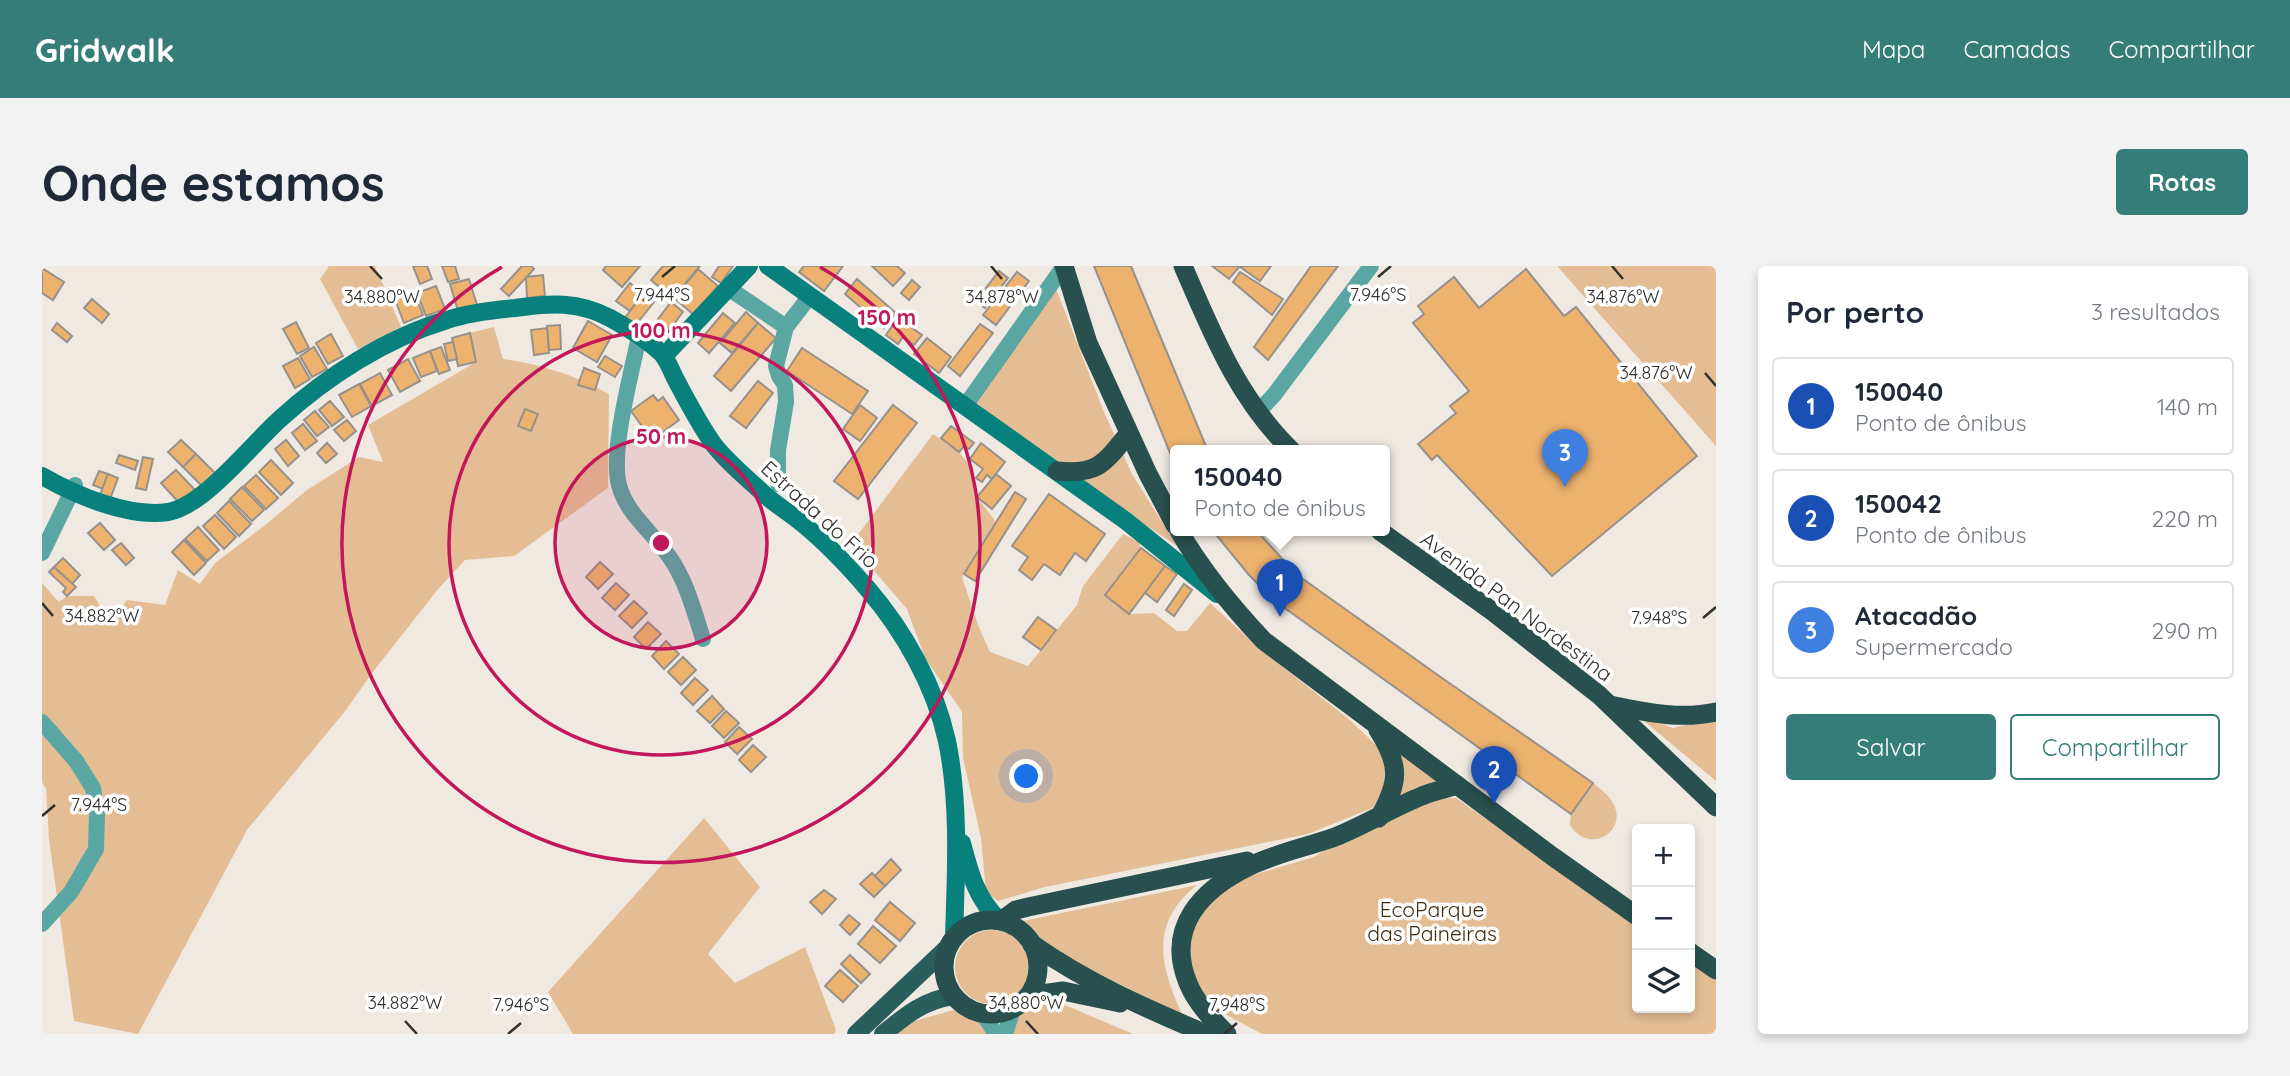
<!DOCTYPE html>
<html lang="pt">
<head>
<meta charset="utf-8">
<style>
  body { margin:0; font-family:Quicksand,sans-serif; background:#f2f2f3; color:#1f2937 }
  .controls { position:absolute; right:21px; bottom:21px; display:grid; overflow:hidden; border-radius:7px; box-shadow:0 4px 10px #0003 }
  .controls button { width:63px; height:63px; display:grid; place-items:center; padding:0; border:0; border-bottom:2px solid #e0e1e3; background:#fff; color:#1f2937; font:35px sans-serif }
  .you { position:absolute; left:985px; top:511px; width:24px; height:24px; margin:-18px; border:5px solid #fff; border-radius:50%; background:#1a73e8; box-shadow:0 0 0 10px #1a73e833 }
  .badge { display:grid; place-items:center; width:46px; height:46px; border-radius:50%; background:#357d79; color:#fff; font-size:23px; font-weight:700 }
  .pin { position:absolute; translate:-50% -58px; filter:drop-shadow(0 2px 4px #0008) }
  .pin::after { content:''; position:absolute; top:37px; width:24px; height:21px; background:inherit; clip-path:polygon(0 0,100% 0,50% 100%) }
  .popup { position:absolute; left:1128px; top:179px; width:220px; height:91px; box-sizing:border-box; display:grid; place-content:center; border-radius:7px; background:#fff; filter:drop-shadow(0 2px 5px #0005); font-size:23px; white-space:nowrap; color:#747a83 }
  .popup b { font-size:26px; color:#1f2937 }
  .popup::after { content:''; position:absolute; left:50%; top:100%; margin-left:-14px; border:14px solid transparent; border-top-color:#fff }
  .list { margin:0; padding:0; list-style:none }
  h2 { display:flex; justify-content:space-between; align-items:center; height:91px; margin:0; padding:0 28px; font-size:30px }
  h2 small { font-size:23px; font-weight:400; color:#747a83 }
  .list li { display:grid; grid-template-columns:46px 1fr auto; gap:21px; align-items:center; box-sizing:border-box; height:98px; margin:0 14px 14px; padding:0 14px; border:2px solid #e0e1e3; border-radius:7px }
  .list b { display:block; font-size:26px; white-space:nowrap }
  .list p { margin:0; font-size:23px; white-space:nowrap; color:#747a83 }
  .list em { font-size:23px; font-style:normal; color:#747a83 }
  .actions { display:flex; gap:14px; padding:21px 28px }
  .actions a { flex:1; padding:16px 0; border:2px solid #357d79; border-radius:7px; text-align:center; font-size:24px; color:#357d79 }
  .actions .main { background:#357d79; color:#fff }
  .icon { flex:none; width:38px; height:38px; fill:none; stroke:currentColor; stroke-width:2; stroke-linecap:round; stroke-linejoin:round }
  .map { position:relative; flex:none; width:1674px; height:768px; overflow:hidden; border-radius:7px }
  header { display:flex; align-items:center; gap:42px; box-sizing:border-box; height:98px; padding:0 35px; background:#357d79; color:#fff }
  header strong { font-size:33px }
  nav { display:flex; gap:38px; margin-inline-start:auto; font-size:24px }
  .intro { display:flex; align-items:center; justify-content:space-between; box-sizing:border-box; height:168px; padding:0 42px }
  h1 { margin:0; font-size:49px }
  .button { padding:18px 32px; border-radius:7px; background:#357d79; color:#fff; font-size:24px; font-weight:700 }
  main { display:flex; gap:42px; padding:0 42px }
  aside { flex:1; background:#fff; border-radius:7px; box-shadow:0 4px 10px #0003 }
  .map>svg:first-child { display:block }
</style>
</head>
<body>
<header>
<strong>Gridwalk</strong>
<nav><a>Mapa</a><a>Camadas</a><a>Compartilhar</a></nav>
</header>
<div class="intro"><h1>Onde estamos</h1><a class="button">Rotas</a></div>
<main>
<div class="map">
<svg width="1674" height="768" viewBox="0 0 1674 768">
  <rect width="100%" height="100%" fill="#efe9e2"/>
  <g fill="#e4bd95">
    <polygon points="287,0 333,0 359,61 316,83 278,13"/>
    <polygon points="1515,0 1674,0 1674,180"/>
    <polygon points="1013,20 1062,146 1090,208 1135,280 1033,212 932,135"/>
    <path d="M452 61 461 93C499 98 533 109 567 128L566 222 472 290 423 294 397 322 330 407 304 444 205 564 96 768 32 755 7 573 4 523 0 516V317L17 336 25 330H52L68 356 85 334 123 339 136 304 158 318 173 297 222 260 265 224 317 191 341 196 326 159 434 96 428 67Z"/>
    <polygon points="891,168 917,186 928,200 935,231 954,256 920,311 936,359 948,386 986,400 1035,339 1041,320 1081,268 1097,276 1099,282 1063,329 1087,348 1112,347 1135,365 1145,365 1168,337 1218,383 1308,454 1337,482 1343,502 1343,526 1335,540 1266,568 1003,621 956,635 944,626 939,572 921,492 920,446 883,392 865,343 809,278"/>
    <polygon points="1595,449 1631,462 1674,451 1674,515"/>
    <polygon points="1354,478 1406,517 1354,531"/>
    <path d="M1551 517C1558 523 1567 529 1571 537 1587 565 1547 590 1528 559L1529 548Z"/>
    <polygon points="1414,532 1595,659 1595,742 1648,742 1648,696 1674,714 1674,768 1220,768 1175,744 1153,724 1145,691 1148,670 1167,636 1178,626 1208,610 1272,591 1295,577 1390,533"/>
    <polygon points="662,552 718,621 666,688 693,717 763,681 794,764 792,768 531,768 506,726"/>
    <path d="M1155 619C1107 657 1118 700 1141 750L1000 679 995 670 981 655Z"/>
    <circle cx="950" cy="701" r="37"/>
    <path d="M1009 733 1091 768H966C977 742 982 739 1009 733Z"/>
    <polygon points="922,741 935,747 946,768 850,768 862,758"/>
  </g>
  <g fill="#eeb26f" stroke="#97918b" stroke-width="2">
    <polygon points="371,0 385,0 390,13 378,18"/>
    <polygon points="400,0 413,0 417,13 406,16"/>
    <polygon points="480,0 489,0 492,3 467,30 459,23"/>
    <polygon points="564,0 598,0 580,21 561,4"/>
    <polygon points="621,0 658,0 631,32 609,14"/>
    <polygon points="677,0 691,0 679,17 670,11"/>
    <polygon points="762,0 801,0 782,25 757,6"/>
    <polygon points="830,0 855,0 863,7 851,20"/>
    <polygon points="1052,0 1089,0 1166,185 1133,185 1133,199"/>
    <polygon points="1170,0 1198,0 1187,13"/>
    <polygon points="1197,0 1229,0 1218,15"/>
    <polygon points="1269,0 1296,0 1226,94 1212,81"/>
    <polygon points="0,2 22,16 11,34 0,27"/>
    <polygon points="656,3 676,20 652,49 632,32"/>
    <polygon points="1484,3 1522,50 1534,41 1655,190 1510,310 1395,189 1390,194 1376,178 1414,147 1408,140 1427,125 1371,57 1382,48 1376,40 1412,11 1437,42"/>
    <polygon points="957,5 966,12 943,42 934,35"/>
    <polygon points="975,6 987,15 954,59 941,49"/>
    <polygon points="1198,6 1241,33 1230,49 1191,16"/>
    <polygon points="501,9 503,30 485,32 484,11"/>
    <polygon points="427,13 435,39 416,45 408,18"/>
    <polygon points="815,13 854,47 842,62 803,28"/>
    <polygon points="870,14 878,21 867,34 859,27"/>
    <polygon points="588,17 601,28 588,45 574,35"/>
    <polygon points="394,20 403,43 384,50 375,27"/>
    <polygon points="372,26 381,49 362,57 353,33"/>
    <polygon points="601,28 612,36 592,61 582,53"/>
    <polygon points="50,33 67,48 60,57 42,42"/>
    <polygon points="629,36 641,46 628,63 616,53"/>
    <polygon points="704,46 716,57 690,87 678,77"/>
    <polygon points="681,47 693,57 667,87 656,77"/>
    <polygon points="856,52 880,69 872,79 861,71 856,78 844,69"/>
    <polygon points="546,55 570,69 555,96 531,82"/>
    <polygon points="254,56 267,82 255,88 241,63"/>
    <polygon points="15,57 30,70 25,76 10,64"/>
    <polygon points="716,57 734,72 689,125 672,110"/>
    <polygon points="938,58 951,67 918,110 906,100"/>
    <polygon points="518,59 519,83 507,84 505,60"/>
    <polygon points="505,62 507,87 492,89 489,64"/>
    <polygon points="428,67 434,96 416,100 410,72"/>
    <polygon points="289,68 301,90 286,98 274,77"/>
    <polygon points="885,72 909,91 897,107 872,88"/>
    <polygon points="411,76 415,93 406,95 402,78"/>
    <polygon points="272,81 285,103 270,111 258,90"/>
    <polygon points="399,81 408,104 397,108 388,85"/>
    <polygon points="760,82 826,125 810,148 745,105"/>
    <polygon points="388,85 395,105 379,111 371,92"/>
    <polygon points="563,90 580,100 573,111 556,101"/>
    <polygon points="256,92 268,113 253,122 241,100"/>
    <polygon points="366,93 378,115 358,126 346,104"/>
    <polygon points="542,102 558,108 553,124 536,119"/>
    <polygon points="338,107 350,129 330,140 318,118"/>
    <polygon points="716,115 731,127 704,162 688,150"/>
    <polygon points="317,118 329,140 310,151 297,129"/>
    <polygon points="611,129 616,135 621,131 637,154 610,174 589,145"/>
    <polygon points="288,135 302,151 290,160 277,144"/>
    <polygon points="818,139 835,152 818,175 801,163"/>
    <polygon points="851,139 875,157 816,233 792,215"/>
    <polygon points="483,143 496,148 489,165 476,160"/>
    <polygon points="273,145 287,161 275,170 262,154"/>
    <polygon points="305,154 314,165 302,175 292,164"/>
    <polygon points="261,158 275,175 263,184 250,167"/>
    <polygon points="909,160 932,177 927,183 922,180 917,186 899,172"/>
    <polygon points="139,174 154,188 141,201 126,186"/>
    <polygon points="244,174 257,190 246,200 233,183"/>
    <polygon points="285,177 295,188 284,197 275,187"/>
    <polygon points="939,177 963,196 950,213 945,209 940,216 934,212 941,203 928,193"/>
    <polygon points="154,188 173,207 160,220 141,201"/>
    <polygon points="77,189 96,195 93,204 74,197"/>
    <polygon points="101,191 111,193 104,224 94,222"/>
    <polygon points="229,194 251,217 239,229 217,206"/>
    <polygon points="134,204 154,225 139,239 119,217"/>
    <polygon points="57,205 66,208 61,223 51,219"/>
    <polygon points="66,208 76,212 68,233 58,229"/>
    <polygon points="954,208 969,220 950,243 935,231"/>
    <polygon points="214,209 236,232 224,243 202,220"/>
    <polygon points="200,221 222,244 210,255 188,233"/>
    <polygon points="973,226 984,233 933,315 922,308"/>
    <polygon points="1007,228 1063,268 1044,295 1033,287 1018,309 1002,298 990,314 977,304 986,291 970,280"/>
    <polygon points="187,235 209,258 197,270 175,247"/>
    <polygon points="173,249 194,271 182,283 161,260"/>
    <polygon points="58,257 73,274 62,284 46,267"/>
    <polygon points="156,261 177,284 165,295 143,273"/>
    <polygon points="1171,265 1215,265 1254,308 1400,412 1551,517 1529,548 1233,335 1207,309"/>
    <polygon points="142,274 164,297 152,309 130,286"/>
    <polygon points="79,277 92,292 84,299 70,284"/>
    <polygon points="1099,282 1123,300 1087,348 1063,329"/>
    <polygon points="21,292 38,309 30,318 12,301"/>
    <polygon points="558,296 571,308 556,323 544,311"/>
    <polygon points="1123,300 1135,308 1115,336 1103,327"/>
    <polygon points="12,301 34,321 25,330 21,326 24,322 7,306"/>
    <polygon points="574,317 587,329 573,344 560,332"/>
    <polygon points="1142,318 1150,324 1132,350 1124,344"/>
    <polygon points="592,335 605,347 590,362 577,350"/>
    <polygon points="996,351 1014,364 999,384 981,371"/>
    <polygon points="606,356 619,368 604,383 592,371"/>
    <polygon points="624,375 637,388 622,403 610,390"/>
    <polygon points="641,391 654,404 639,419 626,406"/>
    <polygon points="653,412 666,424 651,439 639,427"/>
    <polygon points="670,430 682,443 668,457 655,445"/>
    <polygon points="684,445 697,457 682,472 670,460"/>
    <polygon points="697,461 710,473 695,488 683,476"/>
    <polygon points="711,479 724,491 709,506 697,494"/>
    <polygon points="849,593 859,604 843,620 833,610"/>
    <polygon points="830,607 843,620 832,631 818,618"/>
    <polygon points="782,624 794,633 780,648 768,636"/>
    <polygon points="848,636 873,657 858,675 833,654"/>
    <polygon points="807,649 818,658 808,669 798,659"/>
    <polygon points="831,660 854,680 838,697 816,678"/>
    <polygon points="808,689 828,708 819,717 799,698"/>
    <polygon points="798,704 816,720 801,736 783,720"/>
  </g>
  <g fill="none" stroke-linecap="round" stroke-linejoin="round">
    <g stroke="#5aa6a2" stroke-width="16">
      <polyline points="686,22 744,61"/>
      <path d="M597 70C590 106 568 185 577 219 584 247 610 266 626 289 644 313 652 345 661 373"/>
      <polyline points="923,140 1022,0"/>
      <polyline points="1215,147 1232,129 1329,0"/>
      <polyline points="736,218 736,184 744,136 743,119 737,110 734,100 744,61 768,30"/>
      <polyline points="0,287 33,219"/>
      <polyline points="0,456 34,495 51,522 55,548 54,583 29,626 0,658"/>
      <polyline points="941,748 954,768"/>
      <polyline points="963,768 971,743"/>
    </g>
    <g stroke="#08807c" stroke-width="18">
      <polyline points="726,0 1084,255 1175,328"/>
      <polyline points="622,90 707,0"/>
      <path d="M0 210C33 229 87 252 126 246 162 240 210 178 238 153 284 111 344 72 405 54 426 47 451 44 473 42 508 37 536 35 568 52 586 62 606 74 620 88 626 95 629 104 633 112 645 135 657 158 672 179 686 197 705 212 722 228 734 239 748 247 761 258 783 276 806 300 825 322 862 365 893 420 905 475 918 537 914 608 912 671"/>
      <path d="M920 577C928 607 934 632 957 654"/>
    </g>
    <g stroke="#285e5b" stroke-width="18">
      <polyline points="814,768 906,681"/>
      <path d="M841 768C863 750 882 734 911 730"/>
    </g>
    <g stroke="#28504e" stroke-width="19">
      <polyline points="1022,0 1046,77 1106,208 1133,259"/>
      <path d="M1141 0C1170 67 1196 133 1250 185"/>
      <path d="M1015 205C1055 209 1062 198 1086 168"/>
      <path d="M1137 265C1161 306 1189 340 1222 375L1510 590 1595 650"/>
      <polyline points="1338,265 1450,345 1557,429 1674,541"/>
      <path d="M1568 439C1603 446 1638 454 1674 446"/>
      <path d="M1336 464C1359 500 1357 516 1337 552"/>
      <circle cx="949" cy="701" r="47"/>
      <polyline points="959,655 974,644 986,641 1205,595"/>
      <path d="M990 678C1044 716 1103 742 1164 768"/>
      <polyline points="1648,686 1674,704"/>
      <polyline points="986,730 1021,725 1078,737"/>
      <path d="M1185 768C1170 753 1154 737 1146 717 1123 661 1160 623 1208 600 1235 587 1265 581 1293 571 1323 559 1350 542 1380 530 1391 525 1404 523 1415 519"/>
    </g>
  </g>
  <path fill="none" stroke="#32302d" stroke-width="2.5" d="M328 0 340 13M949 0 960 13M1570 0 1581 13M620 11 633 0M1336 11 1349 0M1663 107 1674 120M0 337 11 350M1661 352 1674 341M0 550 13 539M363 755 375 768M984 755 996 768M466 768 479 757M1182 768 1195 757"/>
  <circle cx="619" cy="277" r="106" fill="#c2185b" fill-opacity=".12"/>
  <g fill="none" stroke="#c2185b" stroke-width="3.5">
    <circle cx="619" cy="277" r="106"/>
    <circle cx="619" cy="277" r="212"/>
    <path d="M778 1A319 319 0 1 1 460 1"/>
  </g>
  <g text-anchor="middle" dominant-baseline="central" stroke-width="7" stroke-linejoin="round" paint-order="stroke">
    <g font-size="21" fill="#32302d" stroke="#fff">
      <text transform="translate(778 248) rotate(42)">Estrada do Frio</text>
      <text transform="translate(1475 340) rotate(37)">Avenida Pan Nordestina</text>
    </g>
    <g font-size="21" fill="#432a0d" stroke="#fff">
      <text x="1390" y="643">EcoParque<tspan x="1390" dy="24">das Paineiras</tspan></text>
    </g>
  </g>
  <g font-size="18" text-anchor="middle" fill="#32302d" stroke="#fff" stroke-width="7" stroke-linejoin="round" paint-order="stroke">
    <text x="620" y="35">7.944°S</text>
    <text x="1336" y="35">7.946°S</text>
    <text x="340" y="37">34.880°W</text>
    <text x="960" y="37">34.878°W</text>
    <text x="1581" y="37">34.876°W</text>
    <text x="1614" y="113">34.876°W</text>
    <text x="60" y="356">34.882°W</text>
    <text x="1617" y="358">7.948°S</text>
    <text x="57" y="545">7.944°S</text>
    <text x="363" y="743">34.882°W</text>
    <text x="984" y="743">34.880°W</text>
    <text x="479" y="745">7.946°S</text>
    <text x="1195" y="745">7.948°S</text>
  </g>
  <circle cx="619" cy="277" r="10" fill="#c2185b" stroke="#fff" stroke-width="3.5"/>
  <g font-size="21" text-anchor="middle" font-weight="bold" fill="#c2185b" stroke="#fff" stroke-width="7" stroke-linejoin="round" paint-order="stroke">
    <text x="845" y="59">150 m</text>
    <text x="619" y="72">100 m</text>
    <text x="619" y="178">50 m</text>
  </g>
</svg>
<div class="controls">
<button>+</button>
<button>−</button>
<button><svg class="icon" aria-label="layers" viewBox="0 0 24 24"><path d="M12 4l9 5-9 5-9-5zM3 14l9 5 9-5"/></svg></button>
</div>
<div class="you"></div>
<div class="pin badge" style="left:1238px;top:351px;background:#1a4fb4">1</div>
<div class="popup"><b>150040</b>Ponto de ônibus</div>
<div class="pin badge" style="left:1452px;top:538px;background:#1a4fb4">2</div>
<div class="pin badge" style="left:1523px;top:221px;background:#3f7fe0">3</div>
</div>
<aside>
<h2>Por perto<small>3 resultados</small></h2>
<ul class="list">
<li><span class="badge" style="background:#1a4fb4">1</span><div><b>150040</b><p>Ponto de ônibus</p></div><em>140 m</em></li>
<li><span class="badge" style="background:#1a4fb4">2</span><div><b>150042</b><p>Ponto de ônibus</p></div><em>220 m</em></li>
<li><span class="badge" style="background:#3f7fe0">3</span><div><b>Atacadão</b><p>Supermercado</p></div><em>290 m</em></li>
</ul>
<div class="actions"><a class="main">Salvar</a><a>Compartilhar</a></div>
</aside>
</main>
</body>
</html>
